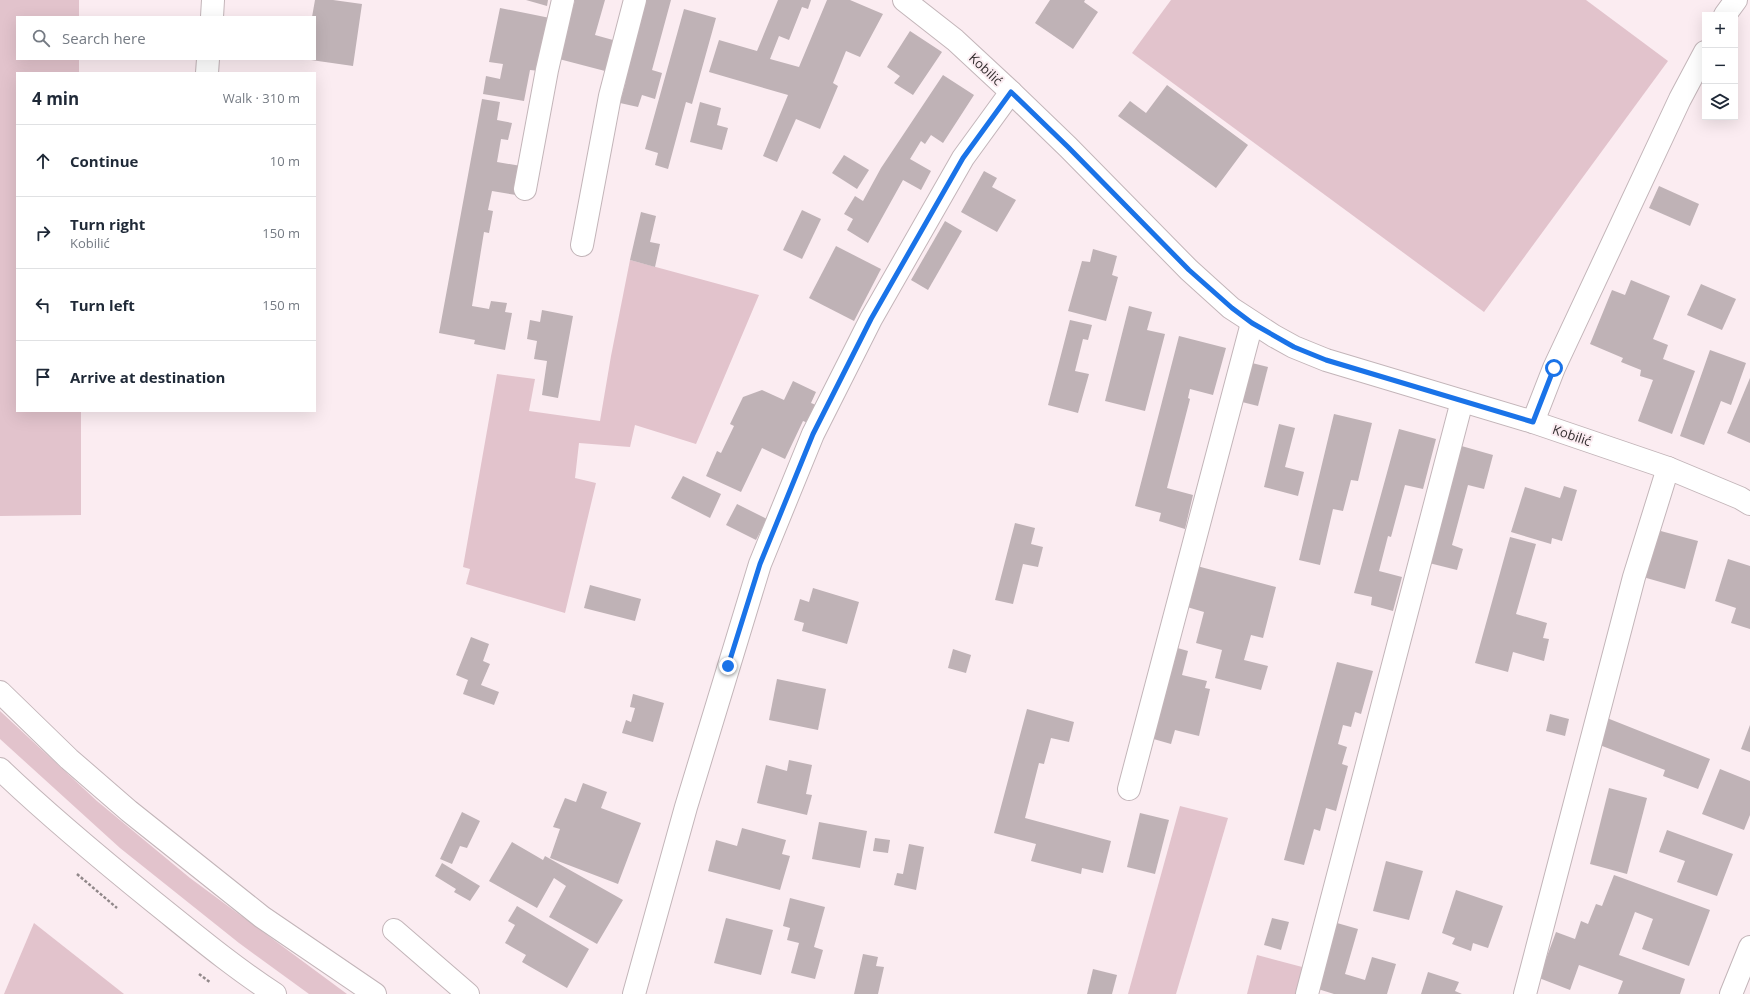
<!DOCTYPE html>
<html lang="en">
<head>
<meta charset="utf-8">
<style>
  body { margin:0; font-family:"Open Sans",sans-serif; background:#f6f6f7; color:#1f2937 }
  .controls { position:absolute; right:12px; top:12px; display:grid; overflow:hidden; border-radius:0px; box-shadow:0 4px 16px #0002 }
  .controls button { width:36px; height:36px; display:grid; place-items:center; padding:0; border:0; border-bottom:1px solid #e0e1e3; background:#fff; color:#1f2937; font:20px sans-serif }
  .stop { position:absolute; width:12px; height:12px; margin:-9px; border:3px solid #1a73e8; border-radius:50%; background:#fff }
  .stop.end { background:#1a73e8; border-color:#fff; box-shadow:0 1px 4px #0008 }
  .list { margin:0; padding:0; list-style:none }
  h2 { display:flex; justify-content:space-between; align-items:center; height:52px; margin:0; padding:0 16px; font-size:17px }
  h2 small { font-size:13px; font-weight:400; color:#747a83 }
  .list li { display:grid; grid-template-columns:26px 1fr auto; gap:12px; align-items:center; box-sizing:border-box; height:72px; padding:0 16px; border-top:1px solid #e0e1e3 }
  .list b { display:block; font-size:15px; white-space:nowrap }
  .list p { margin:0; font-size:13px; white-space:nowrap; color:#747a83 }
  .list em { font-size:13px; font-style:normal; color:#747a83 }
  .icon { flex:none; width:22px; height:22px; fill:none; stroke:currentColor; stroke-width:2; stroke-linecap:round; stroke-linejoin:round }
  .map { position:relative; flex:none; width:1750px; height:994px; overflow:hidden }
  .search { position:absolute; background:#fff; box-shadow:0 4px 16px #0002; left:16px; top:16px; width:300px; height:44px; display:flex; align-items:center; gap:10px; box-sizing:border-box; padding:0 14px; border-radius:0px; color:#747a83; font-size:15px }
  .panel { position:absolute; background:#fff; box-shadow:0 4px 16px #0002; left:16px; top:72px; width:300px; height:340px; border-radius:0px }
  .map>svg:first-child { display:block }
</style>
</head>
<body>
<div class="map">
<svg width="1750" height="994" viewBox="0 0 1750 994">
  <rect width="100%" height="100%" fill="#fbecf1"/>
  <g fill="#e2c3cc">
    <polygon points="0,0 79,0 79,17 17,17 17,59 79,59 79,73 17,73 17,411 81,411 81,515 0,516"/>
    <polygon points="1171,0 1586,0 1668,61 1484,312 1132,53"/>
    <polygon points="630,260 759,295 696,444 635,425 630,447 579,443 575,478 596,483 565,613 466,584 470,569 463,567 497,374 535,379 529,411 600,421 611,356"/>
    <polygon points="0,711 97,801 190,878 347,994 309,994 239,943 120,848 0,739"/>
    <polygon points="1180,806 1228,818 1176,994 1128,994"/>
    <polygon points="34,923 124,994 4,994"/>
    <polygon points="1257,955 1306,968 1299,994 1247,994"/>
  </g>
  <g fill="#bfb2b6">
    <polygon points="315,0 333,0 362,4 353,66 311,60 315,59 315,17 312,17"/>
    <polygon points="526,0 548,0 547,6"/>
    <polygon points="575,0 605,0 595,35 613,40 605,71 559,59"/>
    <polygon points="643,0 671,0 652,70 662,73 655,99 642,95 638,107 620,103 626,81 621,79"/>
    <polygon points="778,0 811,0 808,9 802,7 789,40 779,36 770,59 799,67 827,0 850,0 883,14 860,57 846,51 833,83 838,86 820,129 796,119 777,162 763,156 788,95 709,72 719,40 757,51"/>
    <polygon points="1050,0 1085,0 1084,2 1098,12 1073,49 1035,23"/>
    <polygon points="500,8 550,18 540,71 530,70 524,101 483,94 486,76 500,79 503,64 489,62"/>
    <polygon points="684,9 716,18 692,104 686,102 668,169 655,165 658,153 645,149"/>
    <polygon points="910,31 942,52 913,95 894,83 900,76 887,67"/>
    <polygon points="943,75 974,95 943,143 931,135 925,144 921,141 910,159 931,171 921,190 903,180 868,243 847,230 853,219 844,214 855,196 863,201 881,168"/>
    <polygon points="1167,85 1248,145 1216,188 1118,116 1130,101 1146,113"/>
    <polygon points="482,99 500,102 497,120 512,123 508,140 501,139 497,162 521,166 516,195 492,191 488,210 493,211 489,233 484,232 472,306 489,309 491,301 507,303 505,312 512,313 505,350 474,344 475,340 439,333"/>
    <polygon points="700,102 721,108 717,125 728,128 722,150 690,142"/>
    <polygon points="844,155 869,170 857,189 832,173"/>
    <polygon points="984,171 997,178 992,187 1016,200 997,232 961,212"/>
    <polygon points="1659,186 1699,204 1690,226 1649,208"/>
    <polygon points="802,210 821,219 802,259 783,250"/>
    <polygon points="641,212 656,216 650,242 660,244 655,267 630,260"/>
    <polygon points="945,221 962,231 928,290 911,280"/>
    <polygon points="836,246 881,269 854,321 809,298"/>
    <polygon points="1093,249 1117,256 1112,275 1118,277 1106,321 1068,311 1082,261 1090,262"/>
    <polygon points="1631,280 1670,296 1653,339 1668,345 1663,359 1695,371 1672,434 1638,421 1653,380 1640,376 1641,370 1621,362 1623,358 1590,344 1612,290 1625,295"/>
    <polygon points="1701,284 1736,299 1722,330 1687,315"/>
    <polygon points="1129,306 1152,312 1147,330 1165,334 1145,411 1105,401"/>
    <polygon points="542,310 573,316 558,398 542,395 547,361 534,359 537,341 527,339 530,320 540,322"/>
    <polygon points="1070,320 1092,325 1088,340 1083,339 1075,371 1089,374 1078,413 1048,405"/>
    <polygon points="1179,336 1226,348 1213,395 1190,389 1188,398 1190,399 1167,488 1193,495 1185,529 1159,521 1161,513 1135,506"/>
    <polygon points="1710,350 1746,363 1731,405 1721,401 1704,445 1680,436"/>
    <polygon points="1248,362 1268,367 1258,406 1238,401"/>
    <polygon points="1750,378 1750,443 1727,433"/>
    <polygon points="793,381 816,392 811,403 816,405 808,423 803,421 785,459 762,448 741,492 706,476 717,451 721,453 734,426 730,424 743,397 762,390 784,400"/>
    <polygon points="1334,414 1372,423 1358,481 1351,480 1343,511 1333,509 1320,565 1299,560"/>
    <polygon points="1279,424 1295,428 1285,467 1304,472 1298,496 1264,487"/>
    <polygon points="1399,429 1436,439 1423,489 1405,485 1391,537 1388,536 1379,571 1402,577 1393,611 1371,605 1372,597 1354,593"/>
    <polygon points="1458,445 1493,455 1484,489 1468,485 1452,545 1463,549 1457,570 1425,562"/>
    <polygon points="683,476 721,494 710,518 671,498"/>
    <polygon points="1564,486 1577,490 1562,541 1552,538 1551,544 1511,532 1525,487 1560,498"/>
    <polygon points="737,504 767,519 756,540 726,525"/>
    <polygon points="1015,523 1035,528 1031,544 1043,547 1038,567 1023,564 1013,604 995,600"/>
    <polygon points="1657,530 1698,541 1685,589 1643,577"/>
    <polygon points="1510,537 1536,544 1516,614 1547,623 1543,638 1549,639 1544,661 1513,652 1508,672 1475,663"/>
    <polygon points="1728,559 1750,566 1750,629 1731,623 1736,608 1715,601"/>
    <polygon points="1197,566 1276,587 1263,638 1251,635 1244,660 1268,666 1261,690 1215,678 1222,650 1196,643 1204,612 1187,607"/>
    <polygon points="590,585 641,599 635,621 584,608"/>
    <polygon points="813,588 859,602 847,644 802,631 804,623 794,620 800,599 809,602"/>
    <polygon points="471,637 489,644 483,661 490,664 481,685 499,692 494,705 463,694 468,680 456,675"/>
    <polygon points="1174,647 1188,651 1182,675 1207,681 1205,688 1210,689 1199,736 1175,730 1171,744 1150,738"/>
    <polygon points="953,649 971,655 966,673 948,668"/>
    <polygon points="1337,662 1373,671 1361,714 1355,712 1351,727 1343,725 1338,744 1347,747 1342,764 1348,766 1336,811 1326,808 1320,831 1314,829 1304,865 1284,860"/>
    <polygon points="777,679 826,689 818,730 769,720"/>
    <polygon points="633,694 664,703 653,742 622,733 626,720 631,722 635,708 630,707"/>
    <polygon points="1027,709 1074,722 1069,742 1051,738 1044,764 1039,763 1025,818 1111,841 1103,873 1082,868 1081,874 1031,861 1036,844 994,833"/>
    <polygon points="1550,714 1569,719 1565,736 1546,731"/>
    <polygon points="1607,718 1710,759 1698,789 1663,776 1665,770 1597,744"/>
    <polygon points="1750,725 1750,752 1741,749"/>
    <polygon points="789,760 812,765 806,794 812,795 807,815 757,803 766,765 787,771"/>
    <polygon points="1720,769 1750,781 1750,815 1744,830 1702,814"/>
    <polygon points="583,783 607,792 601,808 641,823 618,884 550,858 560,829 553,827 565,798 576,802"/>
    <polygon points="1609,788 1647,798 1627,874 1590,864"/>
    <polygon points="462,812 480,821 467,848 460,846 452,864 440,859"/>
    <polygon points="1140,813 1169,820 1155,874 1127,867"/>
    <polygon points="819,822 867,831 860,868 812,859"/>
    <polygon points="742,828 786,840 782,854 790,856 780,890 708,871 716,840 737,846"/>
    <polygon points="1667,830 1733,854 1717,896 1677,882 1685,861 1659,852"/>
    <polygon points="875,838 890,840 888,853 873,851"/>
    <polygon points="512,842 543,860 545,856 623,900 597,944 549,917 566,886 554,878 537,908 489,881"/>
    <polygon points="909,844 924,847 916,890 894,885 897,873 903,874"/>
    <polygon points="1386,861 1423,871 1409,920 1373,911"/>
    <polygon points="442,863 480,886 470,901 454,892 456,889 435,876"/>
    <polygon points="1614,875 1710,910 1689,966 1642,949 1653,919 1635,912 1619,955 1685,979 1680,994 1618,994 1623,981 1579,965 1570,990 1539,978 1556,932 1575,939 1581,921 1588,924 1596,904 1602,906"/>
    <polygon points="1456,890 1503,906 1488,948 1473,943 1471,951 1452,944 1455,938 1442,933"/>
    <polygon points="790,898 825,907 814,947 823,950 815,979 791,973 799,943 787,940 790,928 783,926"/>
    <polygon points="517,906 589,949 567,988 522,962 526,955 505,943 515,925 508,921"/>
    <polygon points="726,918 773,930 761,975 714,963"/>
    <polygon points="1272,918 1289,922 1281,950 1264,945"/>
    <polygon points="1337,923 1358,929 1345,974 1365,980 1372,957 1396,964 1387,994 1334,994 1318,989"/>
    <polygon points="863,954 878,957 876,966 884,967 878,994 854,994"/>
    <polygon points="1093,969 1117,975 1112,994 1087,994"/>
    <polygon points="1428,972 1459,982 1455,991 1462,994 1421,994"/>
  </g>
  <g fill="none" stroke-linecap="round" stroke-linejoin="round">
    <g stroke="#c3b5b9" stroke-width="24">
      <g id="minor">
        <polyline points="1725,15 1736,0"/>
        <polyline points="212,17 213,0"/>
        <polyline points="207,73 208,59"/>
        <polyline points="525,189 547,70 563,0"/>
        <polyline points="582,245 610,96 635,0"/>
        <polyline points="1533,422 1554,368 1680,99 1705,52"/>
        <polyline points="1129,789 1252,323"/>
        <polyline points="394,930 468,994"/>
        <polyline points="634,994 686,807 760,564 813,434 871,319 963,158 1011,92"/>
        <polyline points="1307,994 1462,401"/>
        <polyline points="1525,994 1634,577 1668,468"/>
      </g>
    </g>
    <g stroke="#c3b5b9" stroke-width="24">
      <g id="major">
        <polyline points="904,0 955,40 1011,92 1068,147 1189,270 1231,308 1274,336 1294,347 1326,360 1533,422 1668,468 1740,498 1750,504"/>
        <polyline points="0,692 69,759 129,811 262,917 375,994"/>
        <path d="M0 769C49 816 101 859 154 902 194 934 232 966 275 994"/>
        <polyline points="1731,994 1750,947"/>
      </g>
    </g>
    <g stroke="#908789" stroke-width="2.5" stroke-dasharray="3 2" stroke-linecap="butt">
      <polyline points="77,874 117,908"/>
      <polyline points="199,974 211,983"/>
    </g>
    <use href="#minor" stroke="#fff" stroke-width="22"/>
    <use href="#major" stroke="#fff" stroke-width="22"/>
  </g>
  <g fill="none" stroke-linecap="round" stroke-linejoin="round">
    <polyline stroke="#1a73e8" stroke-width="5" points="728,666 760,564 813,434 871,319 963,158 1011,92 1068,147 1189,270 1232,308 1252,323 1294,347 1326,360 1533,422 1554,368"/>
  </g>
  <g text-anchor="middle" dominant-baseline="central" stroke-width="4" stroke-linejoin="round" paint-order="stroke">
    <g font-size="13" fill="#332e2f" stroke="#fbecf1">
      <text transform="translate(986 69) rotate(43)">Kobilić</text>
      <text transform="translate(1572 435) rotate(19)">Kobilić</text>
    </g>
  </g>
</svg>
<div class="controls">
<button>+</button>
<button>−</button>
<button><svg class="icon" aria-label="layers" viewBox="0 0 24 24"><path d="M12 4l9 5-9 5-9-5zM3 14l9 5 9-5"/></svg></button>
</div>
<div class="stop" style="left:1554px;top:368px"></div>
<div class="stop end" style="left:728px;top:666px"></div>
<div class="search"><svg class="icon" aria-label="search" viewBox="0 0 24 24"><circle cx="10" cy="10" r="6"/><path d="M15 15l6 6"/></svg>Search here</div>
<section class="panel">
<h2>4 min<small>Walk · 310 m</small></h2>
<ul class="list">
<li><svg class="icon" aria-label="ahead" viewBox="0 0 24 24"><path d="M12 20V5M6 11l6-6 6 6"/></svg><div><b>Continue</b></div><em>10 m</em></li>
<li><svg class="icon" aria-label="right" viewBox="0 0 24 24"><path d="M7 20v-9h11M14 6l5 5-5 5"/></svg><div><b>Turn right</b><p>Kobilić</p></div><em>150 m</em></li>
<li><svg class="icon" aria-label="left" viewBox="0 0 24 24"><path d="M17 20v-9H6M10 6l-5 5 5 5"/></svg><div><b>Turn left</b></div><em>150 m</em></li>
<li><svg class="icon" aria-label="arrive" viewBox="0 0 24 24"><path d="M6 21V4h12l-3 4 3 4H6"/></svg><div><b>Arrive at destination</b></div></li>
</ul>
</section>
</div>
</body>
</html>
